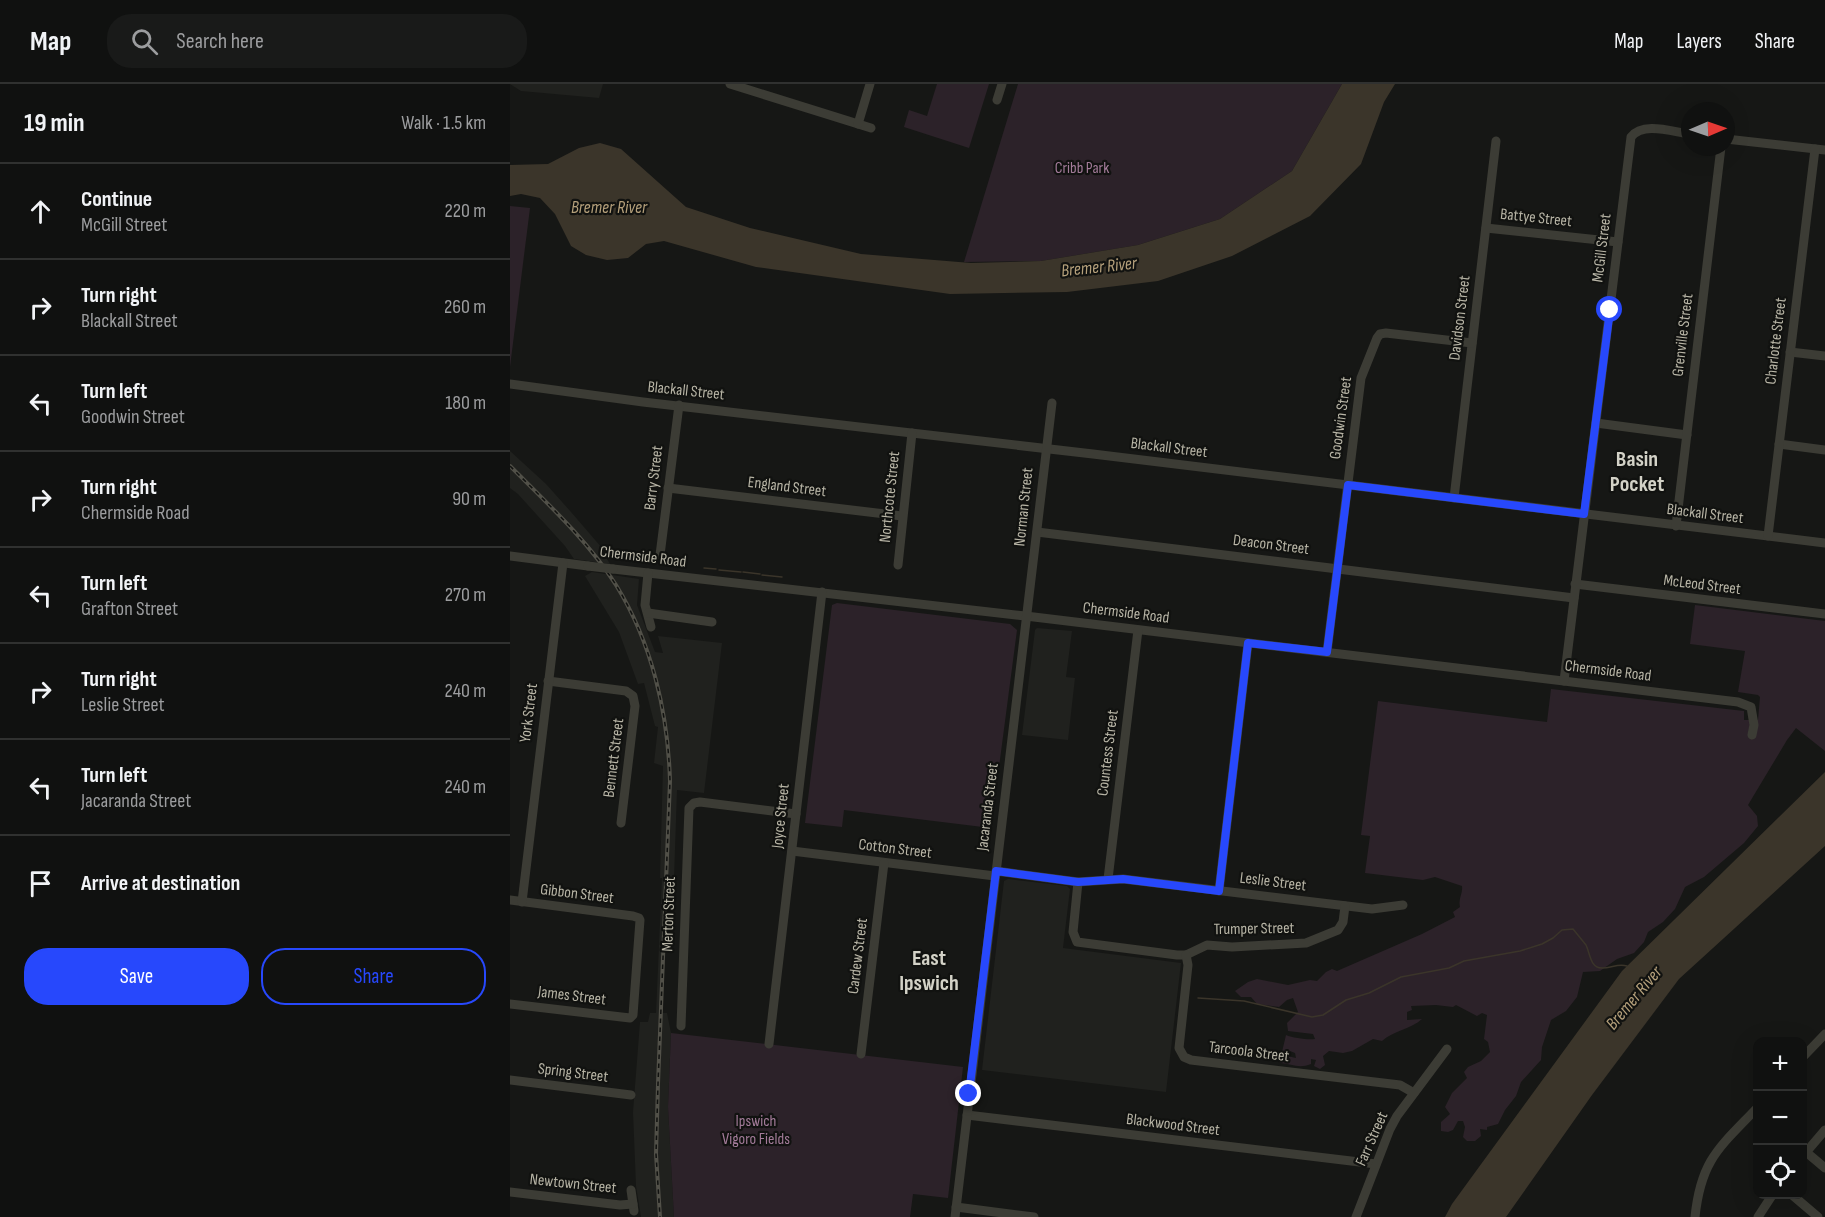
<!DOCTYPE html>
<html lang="en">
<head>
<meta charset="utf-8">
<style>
  body { margin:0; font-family:"Sofia Sans Condensed",sans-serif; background:#191a19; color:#f1f3f6 }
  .controls { position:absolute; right:18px; bottom:18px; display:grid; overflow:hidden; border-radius:12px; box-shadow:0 6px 24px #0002 }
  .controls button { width:54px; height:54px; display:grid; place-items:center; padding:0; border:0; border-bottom:2px solid #303130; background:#101110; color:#f1f3f6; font:30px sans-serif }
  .compass { position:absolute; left:1171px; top:18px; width:54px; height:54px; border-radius:50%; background:#101110; box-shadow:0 6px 24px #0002; rotate:88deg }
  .stop { position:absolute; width:18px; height:18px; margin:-14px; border:4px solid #2748fc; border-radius:50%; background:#fff }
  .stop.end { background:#2748fc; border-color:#fff; box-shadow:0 2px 6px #0008 }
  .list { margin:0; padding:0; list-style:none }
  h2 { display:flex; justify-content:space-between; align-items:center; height:78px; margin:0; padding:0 24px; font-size:26px }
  h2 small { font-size:20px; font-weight:400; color:#9c9d9f }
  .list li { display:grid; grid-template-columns:39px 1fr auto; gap:18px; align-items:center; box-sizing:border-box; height:96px; padding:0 24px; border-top:2px solid #303130 }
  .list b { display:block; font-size:22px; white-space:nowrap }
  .list p { margin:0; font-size:20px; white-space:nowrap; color:#9c9d9f }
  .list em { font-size:20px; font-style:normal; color:#9c9d9f }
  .actions { display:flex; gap:12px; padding:18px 24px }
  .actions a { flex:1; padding:14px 0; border:2px solid #2748fc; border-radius:24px; text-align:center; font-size:21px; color:#2748fc }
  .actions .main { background:#2748fc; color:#fff }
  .icon { flex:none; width:33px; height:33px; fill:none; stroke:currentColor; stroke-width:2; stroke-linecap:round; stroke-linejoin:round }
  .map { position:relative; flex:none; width:1315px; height:1133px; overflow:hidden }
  header { display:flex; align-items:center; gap:36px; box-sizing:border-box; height:84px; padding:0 30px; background:#101110; border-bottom:2px solid #303130 }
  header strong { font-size:28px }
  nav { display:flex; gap:33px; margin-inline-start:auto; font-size:21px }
  .search { width:420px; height:54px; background:#191a19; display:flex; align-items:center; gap:15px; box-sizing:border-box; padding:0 21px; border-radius:24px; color:#9c9d9f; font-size:22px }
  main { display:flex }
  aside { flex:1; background:#101110 }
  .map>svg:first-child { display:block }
</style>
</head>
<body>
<header>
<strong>Map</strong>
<div class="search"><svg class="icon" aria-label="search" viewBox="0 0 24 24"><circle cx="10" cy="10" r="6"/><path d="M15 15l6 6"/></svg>Search here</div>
<nav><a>Map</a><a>Layers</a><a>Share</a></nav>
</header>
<main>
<aside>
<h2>19 min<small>Walk · 1.5 km</small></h2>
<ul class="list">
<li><svg class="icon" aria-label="ahead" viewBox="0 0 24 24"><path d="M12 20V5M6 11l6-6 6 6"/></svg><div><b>Continue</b><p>McGill Street</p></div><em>220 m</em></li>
<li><svg class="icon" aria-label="right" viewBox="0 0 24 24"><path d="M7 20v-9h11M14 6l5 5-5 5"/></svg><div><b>Turn right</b><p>Blackall Street</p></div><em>260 m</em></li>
<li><svg class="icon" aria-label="left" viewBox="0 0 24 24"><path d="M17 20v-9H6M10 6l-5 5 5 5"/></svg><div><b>Turn left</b><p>Goodwin Street</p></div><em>180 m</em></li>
<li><svg class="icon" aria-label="right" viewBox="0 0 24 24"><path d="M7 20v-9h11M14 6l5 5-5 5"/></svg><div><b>Turn right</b><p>Chermside Road</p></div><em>90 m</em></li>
<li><svg class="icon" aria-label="left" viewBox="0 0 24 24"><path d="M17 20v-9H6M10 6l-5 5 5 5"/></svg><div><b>Turn left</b><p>Grafton Street</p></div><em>270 m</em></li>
<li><svg class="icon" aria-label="right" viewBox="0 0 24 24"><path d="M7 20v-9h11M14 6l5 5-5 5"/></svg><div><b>Turn right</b><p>Leslie Street</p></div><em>240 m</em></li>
<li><svg class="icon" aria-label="left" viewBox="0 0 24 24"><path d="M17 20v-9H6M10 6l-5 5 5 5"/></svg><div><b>Turn left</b><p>Jacaranda Street</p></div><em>240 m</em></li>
<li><svg class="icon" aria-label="arrive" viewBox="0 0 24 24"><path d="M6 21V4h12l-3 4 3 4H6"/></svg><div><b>Arrive at destination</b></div></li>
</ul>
<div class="actions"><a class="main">Save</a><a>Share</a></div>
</aside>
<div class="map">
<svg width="1315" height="1133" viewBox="0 0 1315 1133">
  <rect width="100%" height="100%" fill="#161715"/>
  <g fill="#20211e">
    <polygon points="0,0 93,0 89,14 11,7"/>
    <polygon points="0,367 36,400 61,428 98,471 97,475 100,480 64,475 55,462 8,410 0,404"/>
    <polygon points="82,488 129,495 127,521 145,568 153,569 148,552 212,559 194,709 167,706 164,795 159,795 152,929 157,929 161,949 158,1023 164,1133 131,1133 126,1102 123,1028 130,938 138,938 140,929 146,929 152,794 150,794 153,682 144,679 148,643 145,642 134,599 128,600 109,548 75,492"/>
    <polygon points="527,544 562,547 556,593 565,594 558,656 512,651 525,546"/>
    <polygon points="498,795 557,802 560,805 553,864 671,879 656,1008 472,986 494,797"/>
  </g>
  <g fill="#2c2229">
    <polygon points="427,0 479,0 459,64 394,43 399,26 417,32"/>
    <polygon points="508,0 832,0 782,87 710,135 628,161 531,177 454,178"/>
    <polygon points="0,122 20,124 0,283"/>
    <polygon points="327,519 500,540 507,546 481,744 334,726 332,743 295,739 322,521"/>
    <path d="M1185 521 1315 537V667L1286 644 1277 656 1238 721 1247 732 1248 742 1234 759 1194 793 1175 803 1165 825 1153 838 1138 848 1134 858 1124 869 1107 875 1090 887 1073 888 1067 913 1056 927 1041 936 1032 963 1031 976 1011 998 1006 1012 995 1026 988 1040 977 1043V1046L970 1045 971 1052 965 1057H957L953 1053 955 1043 953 1037H948L943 1046 938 1048 931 1047V1038L940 1030 935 1023 942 1009 957 994 954 988 958 983 971 977 980 968 978 958 974 955 977 931 972 929 967 932 946 921 943 923 926 921 901 922 902 926 897 928V936L912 935C901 945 883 947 872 957L863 955 842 967 833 969 819 967 813 972 815 981 810 985 804 982 806 976 801 975V980C789 985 782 980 770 979L767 974 777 972 786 974 785 969 780 967 776 970 772 968 776 951C783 954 798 956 805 955L803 950 778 947 777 939 788 928 783 914 777 916 769 923 747 920 741 913H731L725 907 738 898 747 895 778 901 800 896 807 897 816 888 822 885 827 887 912 850 945 833 943 828 950 823C948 814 953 810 952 802L925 793 913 796 855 789 860 752 851 751 868 617 1037 638 1041 605 1234 627V636H1248L1250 613 1248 611 1228 608 1235 567 1180 560Z"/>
    <polygon points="161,949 453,983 438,1114 403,1110 400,1133 164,1133 158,1023"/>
  </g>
  <g fill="#3b352a">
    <polygon points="832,0 885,0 874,18 851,80 800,132 722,172 648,197 557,208 440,210 246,183 154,157 136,160 118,174 97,176 76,171 61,162 45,130 30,114 11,110 0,112 0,81 38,80 69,64 90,59 111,65 176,123 240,144 351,170 461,179 531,177 628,161 710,135 782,87"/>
    <polygon points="1315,688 1315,762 1169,895 1082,1011 996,1133 935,1133 942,1120 1112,887"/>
  </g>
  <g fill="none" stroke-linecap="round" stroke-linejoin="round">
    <g stroke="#3b352a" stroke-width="1.5">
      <polyline points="194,484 206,485"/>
      <polyline points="209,486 231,488"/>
      <polyline points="233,488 250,490"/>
      <polyline points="252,491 272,493"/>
      <path d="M688 914 734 917 802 933 813 931 836 916 859 909 891 893 939 884 954 877 1010 867 1032 860 1043 854 1052 846 1063 845C1067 850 1072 856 1076 861 1080 869 1080 884 1092 884 1102 884 1108 879 1117 882"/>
    </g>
    <g stroke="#3c3c35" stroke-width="9">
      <polyline points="220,0 361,44"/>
      <polyline points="487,16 492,0"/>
      <polyline points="348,40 360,0"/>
      <polyline points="1216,55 1315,66"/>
      <polyline points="976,144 1108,158"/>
      <polyline points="1280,268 1315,272"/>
      <polyline points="0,300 133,318 583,370 1315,459"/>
      <polyline points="1086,339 1177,351"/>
      <polyline points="1269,360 1315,366"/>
      <polyline points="158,404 392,432"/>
      <polyline points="944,414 986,57"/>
      <polyline points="1166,442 1211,63"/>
      <polyline points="527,448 1064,514"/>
      <polyline points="1258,452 1305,65"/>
      <polyline points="150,471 169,321"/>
      <polyline points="0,472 78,482"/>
      <polyline points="388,481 402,349"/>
      <polyline points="103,485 524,533 1228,618 1241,623 1244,641 1242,651"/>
      <polyline points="138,489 135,521 141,543"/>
      <polyline points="1065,500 1315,530"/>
      <polyline points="138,529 202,538"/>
      <polyline points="817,568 851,294 867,254 870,250 876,249 962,259"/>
      <polyline points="38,597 116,607 123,612 125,622 111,739"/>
      <path d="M1054 597 1121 53C1133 37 1163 48 1180 50"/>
      <polyline points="282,767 485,792"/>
      <polyline points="486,787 568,798 613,795 862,825 893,821"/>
      <polyline points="598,795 628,546"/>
      <polyline points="568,798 563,848 567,858 667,871 676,871 697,861 722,863 796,859 828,846 833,838 835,822"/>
      <polyline points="709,807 738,559"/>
      <polyline points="0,816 123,832 129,834 130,836 123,931 120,934 0,920"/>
      <polyline points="12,818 53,479"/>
      <polyline points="676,871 678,881 669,964 674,973 681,976 890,1001 904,1009"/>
      <polyline points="171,942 179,724 184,719 190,718 286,730"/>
      <polyline points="259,960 312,508"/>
      <polyline points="351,970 374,779"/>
      <polyline points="1292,974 1315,950"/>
      <polyline points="0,996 121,1011"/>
      <polyline points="457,1031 866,1080"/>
      <polyline points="1296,1068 1315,1084"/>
      <polyline points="1292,1073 1315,1046"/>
      <polyline points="121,1106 124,1127"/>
      <polyline points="0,1108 110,1121 123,1120"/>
      <polyline points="1281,1110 1308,1133"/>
      <polyline points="446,1123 524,1133"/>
      <polyline points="445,1133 542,319"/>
      <polyline points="846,1133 880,1045 887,1032 937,965"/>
      <path d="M1185 1133C1191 1075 1210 1063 1248 1023"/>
      <polyline points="1248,1133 1263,1110"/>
    </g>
    <g stroke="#515048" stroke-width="4">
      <path id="rail" d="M0 382C37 419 78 457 106 501 142 559 158 629 160 697L148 1000 146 1070 150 1133"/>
    </g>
    <use href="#rail" stroke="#111210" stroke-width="1.5" stroke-dasharray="4.5" stroke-linecap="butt"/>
    <polyline stroke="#3c3c35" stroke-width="9" points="78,482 103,485"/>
  </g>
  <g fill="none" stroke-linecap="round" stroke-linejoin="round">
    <polyline stroke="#2748fc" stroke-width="8" points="459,1010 486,787 568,798 613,795 709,807 738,559 817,568 838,401 1074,430 1100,226"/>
  </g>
  <g text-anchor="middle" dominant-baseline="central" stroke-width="4.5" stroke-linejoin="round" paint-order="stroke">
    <g font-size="16" fill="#a47c9a" stroke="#111210">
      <text x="572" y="84">Cribb Park</text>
      <text x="246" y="1037">Ipswich<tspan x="246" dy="18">Vigoro Fields</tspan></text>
    </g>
    <g font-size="16" fill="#b8b5a6" stroke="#111210">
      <text transform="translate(1026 134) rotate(6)">Battye Street</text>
      <text transform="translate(1092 164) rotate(-83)">McGill Street</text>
      <text transform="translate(950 234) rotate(-83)">Davidson Street</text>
      <text transform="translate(1173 251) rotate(-83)">Grenville Street</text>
      <text transform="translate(1266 257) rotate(-83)">Charlotte Street</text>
      <text transform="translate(176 307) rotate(6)">Blackall Street</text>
      <text transform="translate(831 334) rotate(-82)">Goodwin Street</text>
      <text transform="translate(659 364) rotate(7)">Blackall Street</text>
      <text transform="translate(144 394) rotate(-83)">Barry Street</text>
      <text transform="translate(277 403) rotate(7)">England Street</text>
      <text transform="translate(380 413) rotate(-84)">Northcote Street</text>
      <text transform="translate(514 423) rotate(-84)">Norman Street</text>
      <text transform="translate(1195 430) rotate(7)">Blackall Street</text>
      <text transform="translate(761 461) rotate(7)">Deacon Street</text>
      <text transform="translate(133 473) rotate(7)">Chermside Road</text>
      <text transform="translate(1192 501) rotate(7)">McLeod Street</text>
      <text transform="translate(616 529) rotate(7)">Chermside Road</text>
      <text transform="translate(1098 587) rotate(7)">Chermside Road</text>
      <text transform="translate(19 629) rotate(-83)">York Street</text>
      <text transform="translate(598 669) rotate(-83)">Countess Street</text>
      <text transform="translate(104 674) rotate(-83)">Bennett Street</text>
      <text transform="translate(478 723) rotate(-83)">Jacaranda Street</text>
      <text transform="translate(271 732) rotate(-84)">Joyce Street</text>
      <text transform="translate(385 765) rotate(7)">Cotton Street</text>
      <text transform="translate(763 798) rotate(7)">Leslie Street</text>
      <text transform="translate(67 810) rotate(7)">Gibbon Street</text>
      <text transform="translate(159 830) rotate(-88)">Merton Street</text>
      <text transform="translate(744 845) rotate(-1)">Trumper Street</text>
      <text transform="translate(348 872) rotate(-83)">Cardew Street</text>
      <text transform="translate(62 912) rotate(7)">James Street</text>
      <text transform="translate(739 968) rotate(7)">Tarcoola Street</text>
      <text transform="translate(63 989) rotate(7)">Spring Street</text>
      <text transform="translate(663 1041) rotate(7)">Blackwood Street</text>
      <text transform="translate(862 1055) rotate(-66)">Farr Street</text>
      <text transform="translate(63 1100) rotate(6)">Newtown Street</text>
    </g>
    <g font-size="18" font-style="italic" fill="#b5a07b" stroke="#111210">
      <text x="99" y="123">Bremer River</text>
      <text transform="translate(589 183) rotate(-6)">Bremer River</text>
      <text transform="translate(1124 914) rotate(-50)">Bremer River</text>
    </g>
    <g font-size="22" font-weight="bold" fill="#d3d2c7" stroke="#111210">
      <text x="1127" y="375">Basin<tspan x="1127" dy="25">Pocket</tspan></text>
      <text x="419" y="874">East<tspan x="419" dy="25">Ipswich</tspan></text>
    </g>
  </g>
</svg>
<div class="controls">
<button>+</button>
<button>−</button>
<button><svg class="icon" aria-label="locate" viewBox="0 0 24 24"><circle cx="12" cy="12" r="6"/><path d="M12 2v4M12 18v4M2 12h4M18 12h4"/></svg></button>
</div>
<svg class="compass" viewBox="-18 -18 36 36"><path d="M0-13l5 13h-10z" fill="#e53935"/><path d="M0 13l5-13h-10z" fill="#9c9d9f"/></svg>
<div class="stop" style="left:1100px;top:226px"></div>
<div class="stop end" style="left:459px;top:1010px"></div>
</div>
</main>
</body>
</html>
